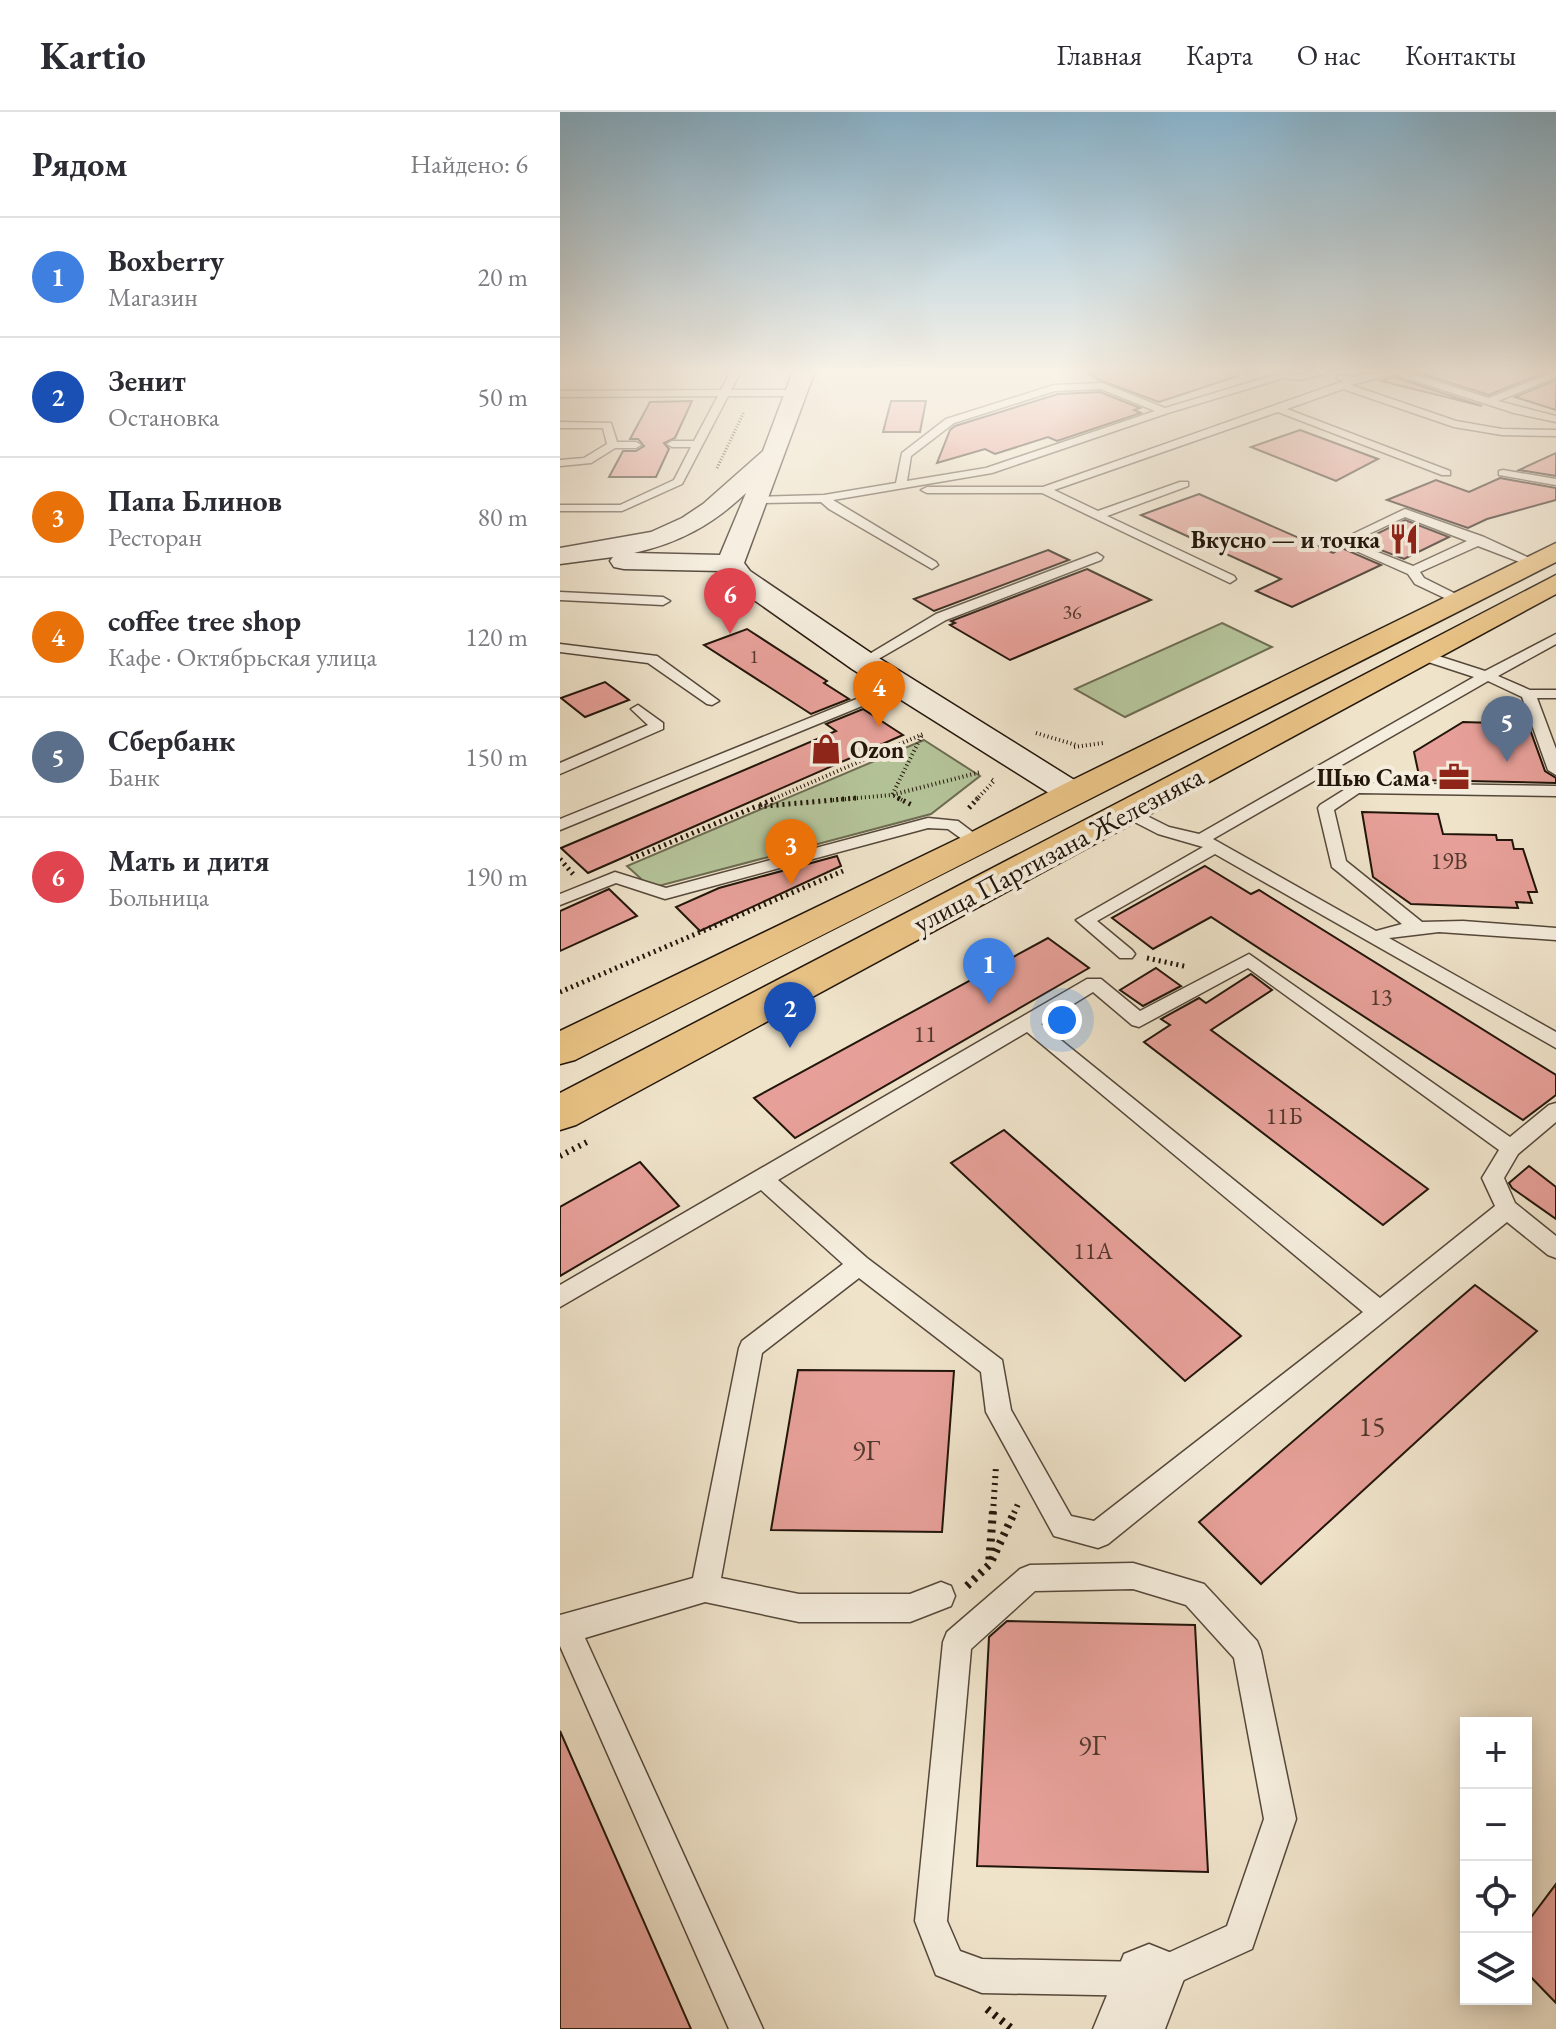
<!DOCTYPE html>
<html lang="ru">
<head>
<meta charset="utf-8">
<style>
  body { margin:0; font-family:"EB Garamond",serif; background:#f7f7f7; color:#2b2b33 }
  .controls { position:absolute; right:24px; bottom:24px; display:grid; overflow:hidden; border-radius:0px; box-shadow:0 4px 20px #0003 }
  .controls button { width:72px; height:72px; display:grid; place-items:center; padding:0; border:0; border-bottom:2px solid #e1e1e2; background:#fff; color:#2b2b33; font:40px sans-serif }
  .you { position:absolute; left:502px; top:908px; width:28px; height:28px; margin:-20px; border:6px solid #fff; border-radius:50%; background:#1a73e8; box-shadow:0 0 0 12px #1a73e833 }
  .badge { display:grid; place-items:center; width:52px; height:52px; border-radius:50%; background:#7c3aed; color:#fff; font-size:26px; font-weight:700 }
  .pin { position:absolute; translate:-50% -66px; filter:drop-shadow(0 2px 4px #0008) }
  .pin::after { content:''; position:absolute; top:42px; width:28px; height:24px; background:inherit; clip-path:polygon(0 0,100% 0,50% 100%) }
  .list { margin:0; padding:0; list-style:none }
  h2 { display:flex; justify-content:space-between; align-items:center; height:104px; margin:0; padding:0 32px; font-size:34px }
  h2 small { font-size:26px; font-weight:400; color:#7c7c81 }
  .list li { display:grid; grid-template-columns:52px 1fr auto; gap:24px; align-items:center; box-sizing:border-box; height:120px; padding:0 32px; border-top:2px solid #e1e1e2 }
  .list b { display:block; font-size:30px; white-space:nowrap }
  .list p { margin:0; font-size:26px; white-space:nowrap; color:#7c7c81 }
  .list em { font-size:26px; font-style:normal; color:#7c7c81 }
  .icon { flex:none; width:44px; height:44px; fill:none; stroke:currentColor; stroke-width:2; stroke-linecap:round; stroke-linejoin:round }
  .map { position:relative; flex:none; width:996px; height:1917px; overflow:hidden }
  header { display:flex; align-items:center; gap:48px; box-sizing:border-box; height:112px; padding:0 40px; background:#fff; border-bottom:2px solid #e1e1e2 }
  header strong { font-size:38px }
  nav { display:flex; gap:44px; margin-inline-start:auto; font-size:28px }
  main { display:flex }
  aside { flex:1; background:#fff }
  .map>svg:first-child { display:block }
</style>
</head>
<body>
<header>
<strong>Kartio</strong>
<nav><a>Главная</a><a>Карта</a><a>О нас</a><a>Контакты</a></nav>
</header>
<main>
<aside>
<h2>Рядом<small>Найдено: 6</small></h2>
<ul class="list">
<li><span class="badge" style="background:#3f7fe0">1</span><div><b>Boxberry</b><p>Магазин</p></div><em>20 m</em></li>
<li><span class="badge" style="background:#1a4fb4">2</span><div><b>Зенит</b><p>Остановка</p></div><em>50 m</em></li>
<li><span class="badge" style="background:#e8710a">3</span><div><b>Папа Блинов</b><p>Ресторан</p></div><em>80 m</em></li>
<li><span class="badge" style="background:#e8710a">4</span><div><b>coffee tree shop</b><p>Кафе · Октябрьская улица</p></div><em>120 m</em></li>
<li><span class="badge" style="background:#5c6f8a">5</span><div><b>Сбербанк</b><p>Банк</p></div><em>150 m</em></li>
<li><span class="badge" style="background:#e0444e">6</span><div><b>Мать и дитя</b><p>Больница</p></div><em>190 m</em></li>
</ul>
</aside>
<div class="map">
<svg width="996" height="1917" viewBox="0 0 996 1917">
  <rect width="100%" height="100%" fill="#efe3ca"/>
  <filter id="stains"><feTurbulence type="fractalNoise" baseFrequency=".0025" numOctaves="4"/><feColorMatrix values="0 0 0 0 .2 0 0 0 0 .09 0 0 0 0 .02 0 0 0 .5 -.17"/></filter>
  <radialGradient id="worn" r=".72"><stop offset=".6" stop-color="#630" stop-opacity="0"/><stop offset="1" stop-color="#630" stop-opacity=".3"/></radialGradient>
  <g fill="#b5c49a" stroke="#6c6c52" stroke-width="2">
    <polygon points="662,511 712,535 565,605 515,577"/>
    <polygon points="364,628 420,664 371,702 91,776 67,754"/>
  </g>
  <g fill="#e7a099" stroke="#22150a" stroke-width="2">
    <polygon points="525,259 677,259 678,264 599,290 539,268"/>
    <polygon points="852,259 988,259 929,283"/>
    <polygon points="834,265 922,294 821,269"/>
    <polygon points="996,268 996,298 955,285"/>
    <polygon points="540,280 580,296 574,298 581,301 497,329 488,325 435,342 425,337 377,351 390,318 395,314 498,282"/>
    <polygon points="132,289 115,326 104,331 109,337 96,365 49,365 63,339 76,339 84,334 78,327 70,327 90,290"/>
    <polygon points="331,289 366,289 360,320 323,320"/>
    <polygon points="740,318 818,347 776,369 691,335"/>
    <polygon points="996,341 996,364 959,358"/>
    <polygon points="940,366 996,376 996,388 927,407 908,416 827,388 876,368 909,380"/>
    <polygon points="639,382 773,441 782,436 821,453 732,495 696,479 721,467 581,403"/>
    <polygon points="845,408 889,425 844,447 800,430"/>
    <polygon points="488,438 509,448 374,499 354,487"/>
    <polygon points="527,457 591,488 450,548 390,513 395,511 391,509"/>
    <polygon points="187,517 267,569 264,571 289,587 251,602 144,533"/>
    <polygon points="45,570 69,588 25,605 1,586"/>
    <polygon points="303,597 343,623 28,761 1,736 276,619 266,612"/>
    <polygon points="903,610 968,612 985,659 996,666 996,671 860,668 854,640"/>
    <polygon points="802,700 878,702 883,722 936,723 937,728 952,728 954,737 963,737 977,780 968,780 972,791 956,790 958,796 851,792 813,765"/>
    <polygon points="277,744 281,754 140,819 116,795 159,776"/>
    <polygon points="645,754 691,782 699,778 996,963 996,983 963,1008 651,805 593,837 552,806"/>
    <polygon points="49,777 77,804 0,839 0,799"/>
    <polygon points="488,826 529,856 235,1026 194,986"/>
    <polygon points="596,856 621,874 583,894 560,878"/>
    <polygon points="691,862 712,878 651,918 868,1077 823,1113 584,930 610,913 601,907 639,886 646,891"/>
    <polygon points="444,1018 681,1224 625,1269 391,1051"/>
    <polygon points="80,1050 119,1094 0,1164 0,1095"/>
    <polygon points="969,1054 996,1075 996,1107 952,1076 949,1071"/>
    <polygon points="915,1173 977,1219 701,1472 639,1410"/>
    <polygon points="238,1258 394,1259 382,1420 211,1418"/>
    <polygon points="447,1509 635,1513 648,1760 417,1754 429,1525"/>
    <polygon points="0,1619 131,1917 0,1917"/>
    <polygon points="996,1772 996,1891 966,1860 966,1812"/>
  </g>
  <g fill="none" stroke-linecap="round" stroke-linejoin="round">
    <g stroke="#55483a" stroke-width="3">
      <g id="lane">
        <polygon points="171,259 181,259 171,278 238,278 243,281 238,284 168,284 122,372 62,399 0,399 0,393 60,393 114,368 131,335 112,335 107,332 112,329 134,329 158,284 0,285 0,279 161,278"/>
        <path d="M755 259H773L740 268 724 266 608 301 432 361 273 388 376 450 378 453 372 457 269 397 261 390 195 391 189 388 195 385 264 383 336 371 342 341 386 307 494 273 542 271 605 296 724 260 740 262ZM541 277 595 299 426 356 347 369 351 344 394 311 495 279Z"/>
        <polygon points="821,259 843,259 929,286 996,259 996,265 938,289 996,304 996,310 954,301 834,262 791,273 896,309 942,317 996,318 996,324 942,323 894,315 783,277 727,297 890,359 890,363 882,363 718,300 494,378 538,399 620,370 628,370 628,374 547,404 674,464 676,467 670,471 482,381 367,381 361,378 367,375 483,375 784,269 777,267 777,263 792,265"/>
        <polygon points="0,310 51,311 57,330 76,330 81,333 76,336 55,336 31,351 0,354 0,348 24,346 47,332 43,316 0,316"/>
        <polygon points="943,358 996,367 996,373 939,363 939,359"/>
        <path d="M845 397 924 425 980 451 970 454 918 434 860 460 864 466 900 484V490L895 491 855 472 848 462 776 430ZM845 405 907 429 853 454 792 430Z"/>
        <polygon points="537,441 543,445 541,448 386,508 308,553 296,550 376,502"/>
        <polygon points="0,480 103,485 110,489 103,493 0,488"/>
        <polygon points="996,522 996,532 938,564 970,578 996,578 996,586 977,586 996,637 996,663 988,658 962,585 928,569 653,727 816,819 842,812 772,755 758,696 760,693 795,671 996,674 996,684 799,681 774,698 786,749 862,810 903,809 996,816 996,828 879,820 829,826 996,920 996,936 655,742 537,809 572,838 575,842 572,846 560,846 516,808 643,735 598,722 561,703 561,697 573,697 609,715 639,722 914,565 856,546 856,540 866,540 925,559"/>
        <polygon points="0,532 97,544 159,589 152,593 147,592 88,551 0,540"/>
        <polygon points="341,569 348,573 346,576 0,718 0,707"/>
        <polygon points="78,593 103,611 103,617 0,662 0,651 88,613 71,597"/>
        <polygon points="368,706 398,709 427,731 425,735 413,735 388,717 368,716 105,787 56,771 0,793 0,782 55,760 106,776"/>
        <path d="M689 842 950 1025 989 993 996 991V1010L958 1042 944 1066 955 1091 996 1124V1146L988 1143 947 1110 548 1432 538 1436 494 1424 426 1300 421 1260 299 1166 202 1241 161 1466 239 1482H350L381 1470 391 1474 395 1484 391 1494 350 1510H239L145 1490 25 1526 203 1917H169L0 1534V1503L133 1466 179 1236 182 1229 283 1152 201 1078 0 1195V1173L527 867H541L580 899ZM688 856 939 1038 922 1066 935 1094 820 1186 481 912 533 880 572 913 579 915ZM467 920 803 1200 534 1409 511 1404 451 1298 442 1248 307 1146 218 1068Z"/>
        <path d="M573 1451 644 1472 697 1529 701 1539 736 1707 692 1837 589 1884 422 1881 376 1863 355 1809 383 1530 387 1520 460 1457 470 1453ZM573 1477 626 1493 674 1546 704 1707 667 1814 588 1850 422 1847 400 1839 387 1809 411 1537 475 1479Z"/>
      </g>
    </g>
    <g stroke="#55483a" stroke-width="3">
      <polygon id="street" points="589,1832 614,1842 624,1867 605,1917 533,1917 564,1842"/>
    </g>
    <g stroke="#22150a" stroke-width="3">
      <path id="secondary" d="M233 259H255L184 451 190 459 314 543 524 674 529 681 524 688 512 691 500 688 292 557 170 471 162 459 64 457 54 455 50 449 53 445 0 452V436L91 420 122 406 143 392 203 339ZM186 381 160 443 74 441C119 431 152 413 186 381Z"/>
    </g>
    <g stroke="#22150a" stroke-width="3">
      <g id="primary">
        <path d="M996 431V450C669 615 343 783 15 948L0 952V919L406 723 500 674Z"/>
        <polygon points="996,463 996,482 16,1013 0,1018 0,981"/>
      </g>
    </g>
    <polyline stroke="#22150a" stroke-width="3" stroke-dasharray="1 2" stroke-linecap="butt" points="157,356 184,300"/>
    <g stroke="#22150a" stroke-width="4" stroke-dasharray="1 3" stroke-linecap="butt">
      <polyline points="476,621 516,633"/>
      <polyline points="514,635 543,631"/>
      <polyline points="211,688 363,622"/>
      <polyline points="273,688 332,683 421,660"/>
      <polyline points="342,688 332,683 362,623"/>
      <polyline points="416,688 434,669 430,666"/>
    </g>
    <g stroke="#22150a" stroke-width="5" stroke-dasharray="2 4" stroke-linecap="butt">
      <polyline points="338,686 352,693"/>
      <polyline points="200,693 216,686"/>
      <polyline points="409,696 418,686"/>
      <polyline points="0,747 13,762"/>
      <polyline points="71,747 195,695 296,686"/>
      <polyline points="587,846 628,855"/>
      <polyline points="0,880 283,759"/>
    </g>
    <g stroke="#22150a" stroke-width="6" stroke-dasharray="2 5" stroke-linecap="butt">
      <polyline points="0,1044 27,1030"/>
      <polyline points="433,1401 436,1354"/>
      <polyline points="454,1401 458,1392"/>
    </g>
    <g stroke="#22150a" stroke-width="8" stroke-dasharray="3 6" stroke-linecap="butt">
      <polyline points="432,1448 455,1399"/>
      <polyline points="407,1474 429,1453 433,1399"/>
      <polyline points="427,1897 452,1917"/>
    </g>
    <use href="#lane" fill="#f5eddd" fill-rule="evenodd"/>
    <use href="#street" fill="#f5eddd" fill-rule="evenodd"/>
    <use href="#secondary" fill="#f5eddd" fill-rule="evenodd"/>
    <use href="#primary" fill="#e8c285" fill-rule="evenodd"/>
  </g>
  <linearGradient id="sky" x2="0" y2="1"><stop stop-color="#89b8d4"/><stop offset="0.49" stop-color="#f8f2e7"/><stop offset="1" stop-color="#f8f2e7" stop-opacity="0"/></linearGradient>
  <rect width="996" height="527" fill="url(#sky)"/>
  <defs>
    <g id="restaurant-bare" transform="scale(2.4)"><path d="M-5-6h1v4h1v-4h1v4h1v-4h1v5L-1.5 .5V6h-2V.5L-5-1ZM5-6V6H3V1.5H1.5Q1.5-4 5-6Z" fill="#8f2418" stroke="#f5eddd" stroke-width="2.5" paint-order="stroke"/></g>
    <g id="shop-bare" transform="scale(2.4)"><path d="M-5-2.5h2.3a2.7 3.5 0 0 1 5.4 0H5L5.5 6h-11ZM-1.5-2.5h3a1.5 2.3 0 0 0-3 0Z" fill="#8f2418" stroke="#f5eddd" stroke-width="2.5" paint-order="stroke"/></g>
    <g id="office-bare" transform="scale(2.4)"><path d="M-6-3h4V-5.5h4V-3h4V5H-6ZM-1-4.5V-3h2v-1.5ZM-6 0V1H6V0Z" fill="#8f2418" stroke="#f5eddd" stroke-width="2.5" paint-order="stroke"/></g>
  </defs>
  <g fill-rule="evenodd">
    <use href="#restaurant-bare" x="844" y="427"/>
    <use href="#shop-bare" x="266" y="637"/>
    <use href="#office-bare" x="894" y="665"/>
  </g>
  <g text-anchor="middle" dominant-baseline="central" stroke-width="8" stroke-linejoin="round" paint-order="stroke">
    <g font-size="20" fill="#53382e">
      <text x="512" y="500">36</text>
      <text x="194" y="544">1</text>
    </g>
    <g font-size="24" font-weight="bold" fill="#22150a" stroke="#f5eddd" text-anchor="end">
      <text x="820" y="427">Вкусно — и точка</text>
      <text x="290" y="637" text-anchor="start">Ozon</text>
      <text x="870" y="665">Шью Сама</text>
    </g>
    <g font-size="24" fill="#53382e">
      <text x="889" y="748">19В</text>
      <text x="821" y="884">13</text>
      <text x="365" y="921">11</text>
      <text x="724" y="1003">11Б</text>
      <text x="533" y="1138">11А</text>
    </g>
    <g font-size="28" fill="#22150a" stroke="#f5eddd">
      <text transform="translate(498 737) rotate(-28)">улица Партизана Железняка</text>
    </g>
    <g font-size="28" fill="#53382e">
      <text x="812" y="1314">15</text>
      <text x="306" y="1338">9Г</text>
      <text x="532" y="1633">9Г</text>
    </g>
  </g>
  <rect width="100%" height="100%" filter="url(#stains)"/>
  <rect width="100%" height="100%" fill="url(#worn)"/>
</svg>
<div class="controls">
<button>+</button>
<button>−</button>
<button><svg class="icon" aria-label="locate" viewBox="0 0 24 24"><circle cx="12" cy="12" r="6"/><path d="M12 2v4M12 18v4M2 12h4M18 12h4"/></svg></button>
<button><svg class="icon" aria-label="layers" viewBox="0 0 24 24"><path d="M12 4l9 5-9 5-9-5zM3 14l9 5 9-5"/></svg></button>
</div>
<div class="you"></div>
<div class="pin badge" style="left:429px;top:892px;background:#3f7fe0">1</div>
<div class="pin badge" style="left:230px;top:936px;background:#1a4fb4">2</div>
<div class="pin badge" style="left:231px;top:773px;background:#e8710a">3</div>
<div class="pin badge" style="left:319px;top:615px;background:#e8710a">4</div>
<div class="pin badge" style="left:947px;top:650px;background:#5c6f8a">5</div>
<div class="pin badge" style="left:170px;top:522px;background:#e0444e">6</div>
</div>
</main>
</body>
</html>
